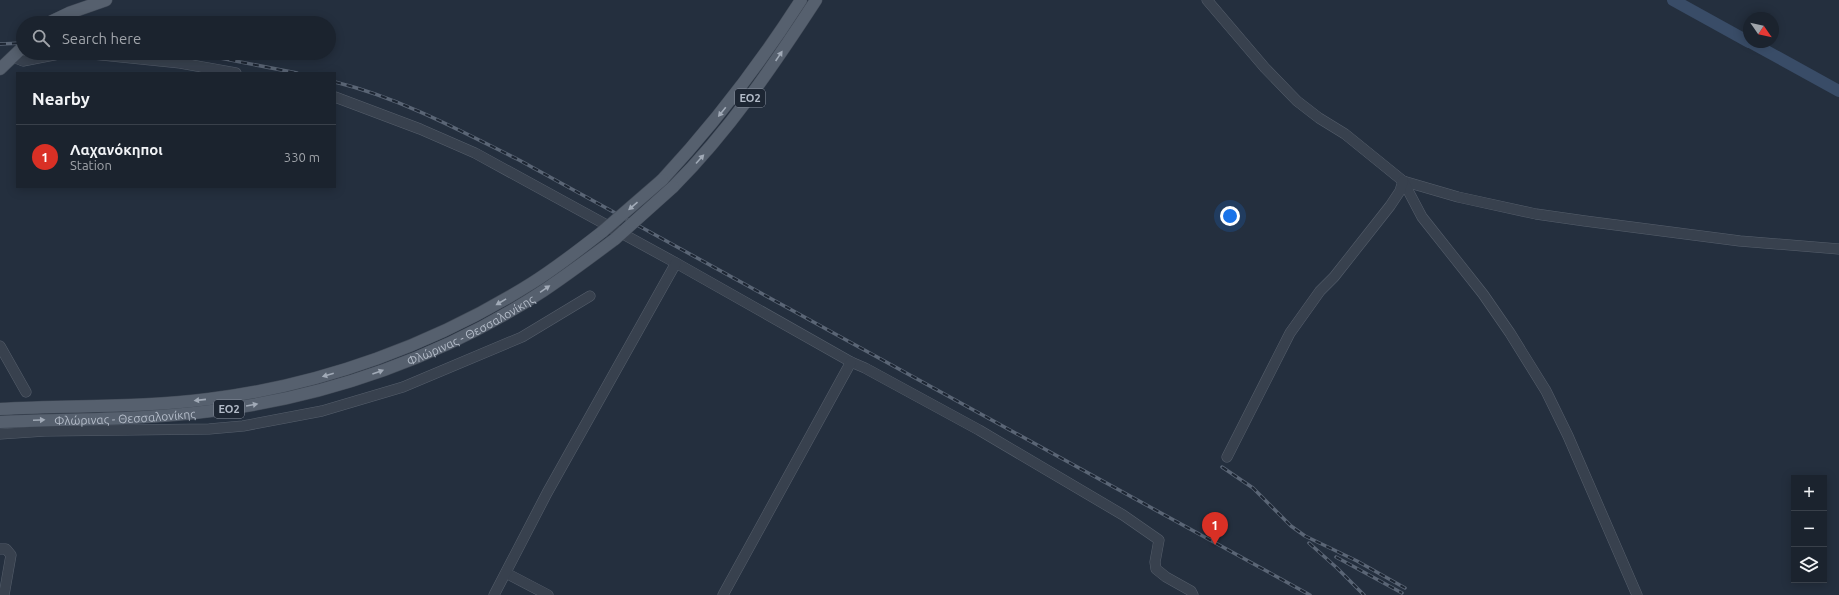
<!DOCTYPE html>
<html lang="en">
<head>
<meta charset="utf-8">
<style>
  body { margin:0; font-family:Ubuntu,sans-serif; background:#282f3a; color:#f1f3f6 }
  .controls { position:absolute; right:12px; bottom:12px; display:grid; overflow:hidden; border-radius:0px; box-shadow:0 2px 10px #0003 }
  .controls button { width:36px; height:36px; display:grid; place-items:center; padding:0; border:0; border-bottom:1px solid #39404a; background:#1b232e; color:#f1f3f6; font:20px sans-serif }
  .compass { position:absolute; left:1743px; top:12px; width:36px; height:36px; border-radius:50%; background:#1b232e; box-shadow:0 2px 10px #0003; rotate:124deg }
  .you { position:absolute; left:1230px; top:216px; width:14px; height:14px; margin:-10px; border:3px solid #fff; border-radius:50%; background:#1a73e8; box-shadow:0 0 0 6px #1a73e833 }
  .badge { display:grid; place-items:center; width:26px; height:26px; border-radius:50%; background:#d93025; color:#fff; font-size:13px; font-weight:700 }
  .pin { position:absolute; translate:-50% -33px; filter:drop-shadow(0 1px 2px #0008) }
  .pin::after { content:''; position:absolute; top:21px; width:14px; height:12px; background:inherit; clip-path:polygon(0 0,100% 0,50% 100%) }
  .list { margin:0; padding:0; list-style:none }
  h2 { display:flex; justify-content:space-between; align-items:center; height:52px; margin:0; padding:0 16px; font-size:17px }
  h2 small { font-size:13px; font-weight:400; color:#a0a4aa }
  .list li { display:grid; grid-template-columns:26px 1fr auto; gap:12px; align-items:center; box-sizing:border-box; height:64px; padding:0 16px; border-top:1px solid #39404a }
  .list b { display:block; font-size:15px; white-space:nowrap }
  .list p { margin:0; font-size:13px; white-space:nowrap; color:#a0a4aa }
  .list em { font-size:13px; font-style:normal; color:#a0a4aa }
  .icon { flex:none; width:22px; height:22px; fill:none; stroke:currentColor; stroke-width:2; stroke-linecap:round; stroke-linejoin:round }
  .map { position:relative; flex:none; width:1839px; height:595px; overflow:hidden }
  .search { position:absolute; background:#1b232e; box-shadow:0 2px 10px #0003; left:16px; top:16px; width:320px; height:44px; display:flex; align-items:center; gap:10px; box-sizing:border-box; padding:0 14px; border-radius:22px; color:#a0a4aa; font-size:15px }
  .panel { position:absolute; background:#1b232e; box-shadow:0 2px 10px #0003; left:16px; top:72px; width:320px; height:116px; border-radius:0px }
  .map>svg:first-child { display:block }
</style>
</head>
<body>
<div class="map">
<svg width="1839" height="595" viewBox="0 0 1839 595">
  <rect width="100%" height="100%" fill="#242f3e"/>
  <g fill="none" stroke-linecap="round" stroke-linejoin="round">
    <g stroke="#394c67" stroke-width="12">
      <polyline points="1673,0 1749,42"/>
      <polyline points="1750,42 1839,91"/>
    </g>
    <g stroke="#565f6c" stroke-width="11">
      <g id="minor">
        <polyline points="1207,0 1265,68 1297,101 1319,118 1345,134 1403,181 1458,197 1536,214 1585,221 1740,241 1839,249"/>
        <polyline points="82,53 180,63 236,73"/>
        <polyline points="13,57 23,61 59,54 82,53"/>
        <polyline points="335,97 420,129 475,153 676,263 851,362 865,368 979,430 1123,515 1159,540 1155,562 1156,569 1166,577 1191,591 1193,595"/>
        <polyline points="1403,181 1422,217 1483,294 1510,333 1546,391 1568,436 1637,595"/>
        <polyline points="0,346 26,392"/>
        <polyline points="0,434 45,431 209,429 243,426 322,411 403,387 522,337 590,296"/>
        <polyline points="1227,457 1290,333 1320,291 1334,277 1390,206 1400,191 1403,181"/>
        <polyline points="0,549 6,549 11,555 4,595"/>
        <polyline points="506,573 548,595"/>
        <polyline points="494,595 547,493 676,263"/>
        <polyline points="723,595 851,362"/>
      </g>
    </g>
    <g stroke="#414a57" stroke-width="13">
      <g id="major">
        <polyline points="48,23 69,13 106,0"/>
        <polyline points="0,69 23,47"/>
        <path d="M662 180C716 122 758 67 801 0"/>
        <path d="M673 187C729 131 773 66 816 0"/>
        <path d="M0 409C70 405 140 408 209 399 323 385 435 344 532 283 556 268 579 250 602 232"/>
        <path id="s1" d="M0 422C70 419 141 420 211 411 328 397 444 356 543 291 567 275 591 257 615 239"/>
      </g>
    </g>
    <use href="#minor" stroke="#38414e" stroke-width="10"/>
    <use href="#major" stroke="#56606e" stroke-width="12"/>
    <g stroke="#5a6575" stroke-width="3.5">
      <g id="rail">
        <polyline points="0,44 23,43"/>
        <polyline points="194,53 297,73"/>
        <path d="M335 82C400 98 459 130 519 160L1310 595"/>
        <polyline points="1222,467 1253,488 1291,526 1305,536 1357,561 1405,588"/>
        <polyline points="1309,543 1337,568 1364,595"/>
        <polyline points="1336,557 1402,593"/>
      </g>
    </g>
    <use href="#rail" stroke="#1d2633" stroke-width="2" stroke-dasharray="6" stroke-linecap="butt"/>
    <g stroke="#414a57" stroke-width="13" stroke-linecap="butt">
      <g id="major-bridge">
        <polyline points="602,232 662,180"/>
        <polyline points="615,239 673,187"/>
      </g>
    </g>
    <use href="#major-bridge" stroke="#56606e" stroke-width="12"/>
  </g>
  <defs><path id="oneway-solid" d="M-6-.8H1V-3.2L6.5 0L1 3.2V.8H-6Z"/></defs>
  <g fill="#a1aab7">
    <use href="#oneway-solid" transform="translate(779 56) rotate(-56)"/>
    <use href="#oneway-solid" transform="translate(722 112) rotate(129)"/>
    <use href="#oneway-solid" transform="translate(700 159) rotate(-48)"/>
    <use href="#oneway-solid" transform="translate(633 206) rotate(139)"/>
    <use href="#oneway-solid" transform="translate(545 289) rotate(-34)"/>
    <use href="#oneway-solid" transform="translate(501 302) rotate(149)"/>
    <use href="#oneway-solid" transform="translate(378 372) rotate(-20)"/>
    <use href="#oneway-solid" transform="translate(328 375) rotate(164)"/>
    <use href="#oneway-solid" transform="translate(200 400) rotate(174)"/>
    <use href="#oneway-solid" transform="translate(252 405) rotate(-10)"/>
    <use href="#oneway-solid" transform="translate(39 420) rotate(-2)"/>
  </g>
  <g text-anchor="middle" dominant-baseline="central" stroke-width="4" stroke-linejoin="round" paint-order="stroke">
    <g fill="#1d2633" stroke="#878f9c" stroke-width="1">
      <rect x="735" y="89" width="30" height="18" rx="3"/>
      <rect x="214" y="400" width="30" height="18" rx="3"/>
    </g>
    <g font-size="11" font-weight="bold" fill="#b4bcc9">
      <text x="750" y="98">ΕΟ2</text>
      <text x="229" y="409">ΕΟ2</text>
    </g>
    <g font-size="12" fill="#b4bcc9" stroke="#1d2633">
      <text stroke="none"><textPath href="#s1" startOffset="485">Φλώρινας - Θεσσαλονίκης</textPath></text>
      <text stroke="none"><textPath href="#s1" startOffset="125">Φλώρινας - Θεσσαλονίκης</textPath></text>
    </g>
  </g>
</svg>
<div class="controls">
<button>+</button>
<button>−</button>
<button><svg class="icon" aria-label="layers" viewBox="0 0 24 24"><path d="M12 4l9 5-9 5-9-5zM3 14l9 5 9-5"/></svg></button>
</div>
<svg class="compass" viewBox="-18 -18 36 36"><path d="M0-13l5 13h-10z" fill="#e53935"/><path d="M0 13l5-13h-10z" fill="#a0a4aa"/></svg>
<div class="you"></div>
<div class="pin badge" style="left:1215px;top:545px">1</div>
<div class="search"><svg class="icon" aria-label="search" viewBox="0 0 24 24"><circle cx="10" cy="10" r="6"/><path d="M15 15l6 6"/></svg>Search here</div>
<section class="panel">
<h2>Nearby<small></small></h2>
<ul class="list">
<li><span class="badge">1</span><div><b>Λαχανόκηποι</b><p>Station</p></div><em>330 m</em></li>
</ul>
</section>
</div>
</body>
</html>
